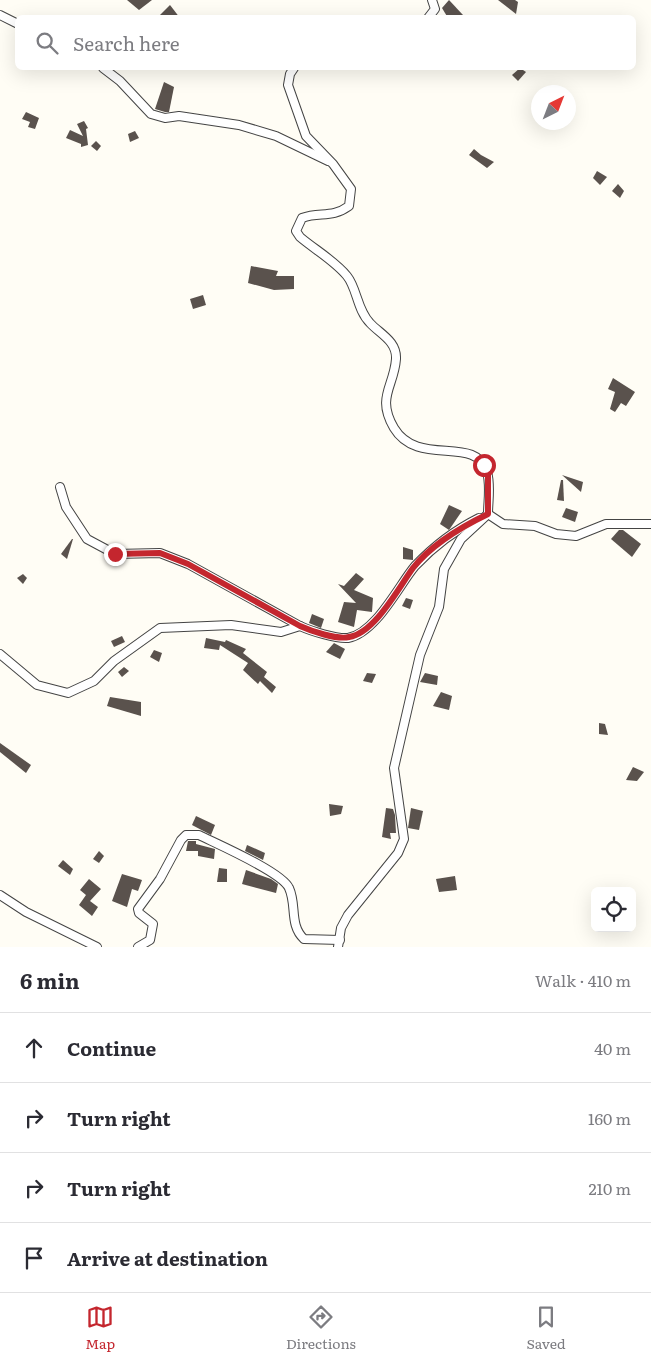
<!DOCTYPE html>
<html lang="en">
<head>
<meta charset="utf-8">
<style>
  body { margin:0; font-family:Literata,serif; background:#f7f7f7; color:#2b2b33 }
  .controls { position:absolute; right:15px; bottom:15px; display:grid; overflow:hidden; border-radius:8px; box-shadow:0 5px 20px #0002 }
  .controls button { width:45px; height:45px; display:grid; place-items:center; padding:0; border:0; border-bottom:1px solid #e1e1e2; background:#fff; color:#2b2b33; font:25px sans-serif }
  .compass { position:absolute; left:531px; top:85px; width:45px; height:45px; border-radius:50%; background:#fff; box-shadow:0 5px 20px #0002; rotate:42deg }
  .stop { position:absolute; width:15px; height:15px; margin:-11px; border:4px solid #c4262e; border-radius:50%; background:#fff }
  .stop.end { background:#c4262e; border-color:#fff; box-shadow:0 1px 5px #0008 }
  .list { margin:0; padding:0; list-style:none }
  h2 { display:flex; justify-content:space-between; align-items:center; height:65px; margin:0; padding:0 20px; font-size:21px }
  h2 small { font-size:16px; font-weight:400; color:#7c7c81 }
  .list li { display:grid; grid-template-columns:32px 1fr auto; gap:15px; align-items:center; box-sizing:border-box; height:70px; padding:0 20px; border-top:1px solid #e1e1e2 }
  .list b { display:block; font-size:19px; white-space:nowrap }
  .list em { font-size:16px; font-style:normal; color:#7c7c81 }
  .icon { flex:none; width:28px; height:28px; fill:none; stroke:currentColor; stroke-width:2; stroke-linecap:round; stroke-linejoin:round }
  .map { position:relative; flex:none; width:651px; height:947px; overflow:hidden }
  .search { position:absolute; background:#fff; box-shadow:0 5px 20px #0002; left:15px; right:15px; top:15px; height:55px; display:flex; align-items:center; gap:12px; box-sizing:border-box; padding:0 18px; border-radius:8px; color:#7c7c81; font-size:19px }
  .sheet { height:345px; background:#fff }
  nav { display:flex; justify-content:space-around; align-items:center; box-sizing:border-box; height:70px; border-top:1px solid #e1e1e2; background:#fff; font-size:14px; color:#7c7c81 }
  nav a { display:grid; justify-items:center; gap:2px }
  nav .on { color:#c4262e }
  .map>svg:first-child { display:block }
</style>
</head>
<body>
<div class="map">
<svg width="651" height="947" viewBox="0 0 651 947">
  <rect width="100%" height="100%" fill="#fffdf5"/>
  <g fill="#5a524d">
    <polygon points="127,0 152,0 139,10"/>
    <polygon points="449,0 463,15 448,18 442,8"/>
    <polygon points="498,0 515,0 518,2 516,14"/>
    <polygon points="170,5 180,18 157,18"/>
    <polygon points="520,68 526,72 518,81 512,75"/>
    <polygon points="164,82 174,87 169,112 165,112 155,109"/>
    <polygon points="26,112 39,118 35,129 28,127 30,122 22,119"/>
    <polygon points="84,121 88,128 86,129 88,145 81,147 81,144 66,138 70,130 83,136 77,124"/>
    <polygon points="135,131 139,138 130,142 128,134"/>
    <polygon points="96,141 101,146 97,151 91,146"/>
    <polygon points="474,149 481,155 494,162 487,168 469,155"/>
    <polygon points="597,171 607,177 600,185 593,178"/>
    <polygon points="618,184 624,191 620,198 612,191"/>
    <polygon points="251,266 278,271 276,276 294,276 294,289 274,290 248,283"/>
    <polygon points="203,295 206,305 193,309 190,299"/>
    <polygon points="613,378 635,392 626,406 621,403 615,412 610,409 615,392 608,389"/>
    <polygon points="562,475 583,482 581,492"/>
    <polygon points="561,480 563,480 564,501 557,500"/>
    <polygon points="449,505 462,511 449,530 440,524"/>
    <polygon points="566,508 578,512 575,522 562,517"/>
    <polygon points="619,530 623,530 641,544 632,557 611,539"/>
    <polygon points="72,539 73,539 67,559 61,554"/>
    <polygon points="403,547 413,550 413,560 403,559"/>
    <polygon points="356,573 364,579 354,590 373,598 372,612 357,610 354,627 338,622 344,602 356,603 338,584 344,586"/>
    <polygon points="23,574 27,578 23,584 17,578"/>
    <polygon points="406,598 413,600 410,609 402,606"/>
    <polygon points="312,614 324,619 321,628 309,623"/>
    <polygon points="122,636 125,642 114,647 111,641"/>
    <polygon points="206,638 225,642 226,640 246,649 243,653 267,672 264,677 276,687 272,693 260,681 258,684 243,670 248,663 220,645 219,650 204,648"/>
    <polygon points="334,643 345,649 340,659 326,652"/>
    <polygon points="154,650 162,653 159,662 150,657"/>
    <polygon points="124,667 129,671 122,677 118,672"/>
    <polygon points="367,673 376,674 372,683 363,681"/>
    <polygon points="425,673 438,676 437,685 420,682"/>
    <polygon points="441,692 452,696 449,710 433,706"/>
    <polygon points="110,697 141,702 141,716 107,706"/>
    <polygon points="599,723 605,724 608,735 599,734"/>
    <polygon points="0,743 31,765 26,773 0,752"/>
    <polygon points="633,767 644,772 637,781 626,780"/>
    <polygon points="329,804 343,806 341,814 330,816"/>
    <polygon points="386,808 393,809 395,815 396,833 390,833 391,839 382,837"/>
    <polygon points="411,808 423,811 419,830 408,828"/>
    <polygon points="196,816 215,825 211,835 192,825"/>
    <polygon points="188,841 196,841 196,844 215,849 214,859 198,856 198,851 186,851"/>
    <polygon points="247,845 265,853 263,860 245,851"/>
    <polygon points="99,851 104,856 99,863 93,859"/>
    <polygon points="63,860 73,869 70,875 58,866"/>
    <polygon points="219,868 227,869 227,882 217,882"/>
    <polygon points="246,870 271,879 278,884 276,893 242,884"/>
    <polygon points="122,874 142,880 138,891 132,889 127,907 112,901"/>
    <polygon points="455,876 457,890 439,892 436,879"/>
    <polygon points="89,879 101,889 90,901 98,907 92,916 79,905 86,895 80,890"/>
  </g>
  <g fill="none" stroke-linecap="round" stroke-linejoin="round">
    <g stroke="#444" stroke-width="10">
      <g id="street">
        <polyline points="0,15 18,24"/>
        <polyline points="428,18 435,9 432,0"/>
        <polyline points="103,68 120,81 151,114 165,118 179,116 239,125 276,136 328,161"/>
        <path d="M294 68 290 74 288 85 306 136 333 164 351 189 349 206C331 219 320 211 302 218L296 231 300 237C314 249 335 261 347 276 357 288 357 310 370 323 380 334 397 341 396 359 394 387 376 397 394 428 418 468 476 434 487 472 491 485 488 501 488 514L461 539 444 569 439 607 420 655 394 768 404 839 398 853 348 915 341 928 338 947"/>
        <path d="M60 487 66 507 87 539 115 554 160 553 188 564 300 626C311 631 336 639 348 638 376 633 399 585 415 566 433 547 455 530 479 518"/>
        <polyline points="488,514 503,524 535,526 556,534 576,536 606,524 651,524"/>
        <polyline points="0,654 37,685 68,693 94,681 114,661 160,628 231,625 281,632 300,626"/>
        <polyline points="0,895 26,912 97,947"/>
        <path d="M138 947 150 940 153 924 139 913 138 909 160 879 181 840 186 835H199C217 844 282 872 289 888 297 905 289 925 304 939L340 940"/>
      </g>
    </g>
    <use href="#street" stroke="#fff" stroke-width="8"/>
  </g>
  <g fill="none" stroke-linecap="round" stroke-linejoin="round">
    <path stroke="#c4262e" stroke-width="6" d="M115 554 160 553 188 564 300 626C311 631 337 640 349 637 375 633 399 587 413 568 432 544 461 527 488 514V474L484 465"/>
  </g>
</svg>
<div class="controls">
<button><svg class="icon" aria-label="locate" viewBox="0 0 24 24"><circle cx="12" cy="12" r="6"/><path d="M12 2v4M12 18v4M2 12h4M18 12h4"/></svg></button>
</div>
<svg class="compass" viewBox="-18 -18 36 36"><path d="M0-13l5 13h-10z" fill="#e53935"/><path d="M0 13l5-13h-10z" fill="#7c7c81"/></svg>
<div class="stop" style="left:484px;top:465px"></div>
<div class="stop end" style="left:115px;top:554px"></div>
<div class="search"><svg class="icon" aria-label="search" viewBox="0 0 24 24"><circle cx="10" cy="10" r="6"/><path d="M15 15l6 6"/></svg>Search here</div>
</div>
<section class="sheet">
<h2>6 min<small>Walk · 410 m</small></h2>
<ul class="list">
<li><svg class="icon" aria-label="ahead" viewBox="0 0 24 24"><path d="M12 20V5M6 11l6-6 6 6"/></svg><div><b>Continue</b></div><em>40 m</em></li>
<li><svg class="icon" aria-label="right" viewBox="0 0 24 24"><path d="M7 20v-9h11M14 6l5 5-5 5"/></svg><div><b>Turn right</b></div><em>160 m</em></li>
<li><svg class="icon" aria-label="right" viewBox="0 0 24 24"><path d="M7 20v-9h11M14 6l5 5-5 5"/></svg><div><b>Turn right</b></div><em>210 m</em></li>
<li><svg class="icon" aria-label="arrive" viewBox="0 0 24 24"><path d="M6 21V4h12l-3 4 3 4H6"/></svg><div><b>Arrive at destination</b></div></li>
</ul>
</section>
<nav>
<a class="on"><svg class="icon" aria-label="map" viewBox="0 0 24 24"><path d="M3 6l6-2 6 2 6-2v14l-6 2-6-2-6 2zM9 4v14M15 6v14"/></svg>Map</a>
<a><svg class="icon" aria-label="directions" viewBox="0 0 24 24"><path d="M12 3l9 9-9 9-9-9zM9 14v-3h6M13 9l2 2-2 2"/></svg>Directions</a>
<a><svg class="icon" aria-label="saved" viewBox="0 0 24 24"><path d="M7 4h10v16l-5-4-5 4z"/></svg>Saved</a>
</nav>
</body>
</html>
